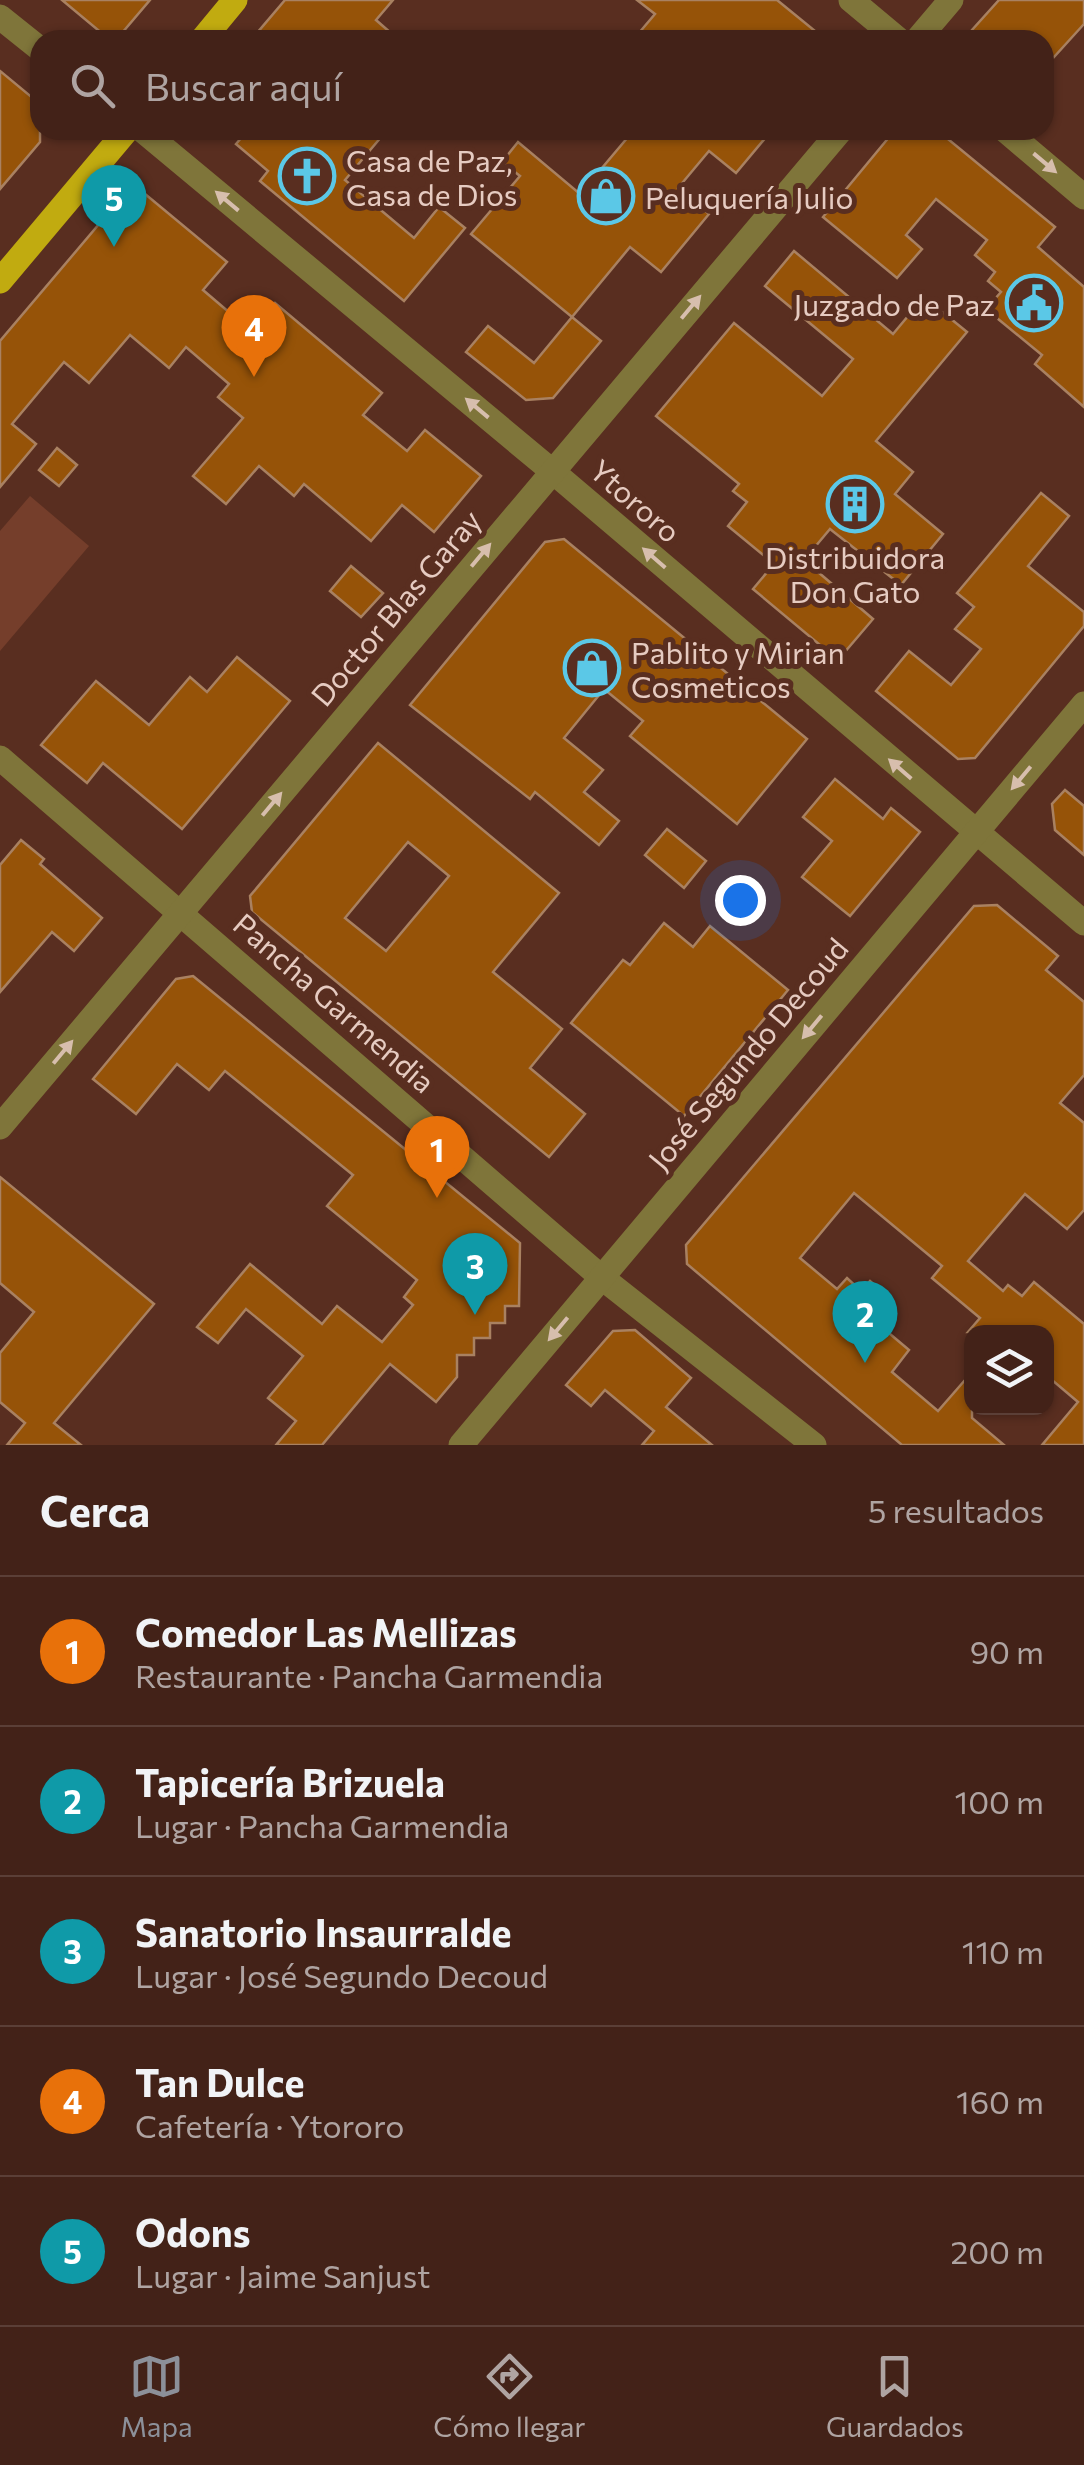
<!DOCTYPE html>
<html lang="es">
<head>
<meta charset="utf-8">
<style>
  body { margin:0; font-family:Commissioner,sans-serif; background:#4a2a21; color:#f1f3f6 }
  .controls { position:absolute; right:30px; bottom:30px; display:grid; overflow:hidden; border-radius:20px; box-shadow:0 2px 8px #0004 }
  .controls button { width:90px; height:90px; display:grid; place-items:center; padding:0; border:0; border-bottom:2px solid #5b3f37; background:#432218; color:#f1f3f6; font:50px sans-serif }
  .you { position:absolute; left:740px; top:900px; width:35px; height:35px; margin:-25px; border:8px solid #fff; border-radius:50%; background:#1a73e8; box-shadow:0 0 0 15px #1a73e833 }
  .badge { display:grid; place-items:center; width:65px; height:65px; border-radius:50%; background:#8c9099; color:#fff; font-size:32px; font-weight:700 }
  .pin { position:absolute; translate:-50% -82px; filter:drop-shadow(0 2px 5px #0008) }
  .pin::after { content:''; position:absolute; top:52px; width:35px; height:30px; background:inherit; clip-path:polygon(0 0,100% 0,50% 100%) }
  .list { margin:0; padding:0; list-style:none }
  h2 { display:flex; justify-content:space-between; align-items:center; height:130px; margin:0; padding:0 40px; font-size:42px }
  h2 small { font-size:32px; font-weight:400; color:#afa4a2 }
  .list li { display:grid; grid-template-columns:65px 1fr auto; gap:30px; align-items:center; box-sizing:border-box; height:150px; padding:0 40px; border-top:2px solid #5b3f37 }
  .list b { display:block; font-size:38px; white-space:nowrap }
  .list p { margin:0; font-size:32px; white-space:nowrap; color:#afa4a2 }
  .list em { font-size:32px; font-style:normal; color:#afa4a2 }
  .icon { flex:none; width:55px; height:55px; fill:none; stroke:currentColor; stroke-width:2; stroke-linecap:round; stroke-linejoin:round }
  .map { position:relative; flex:none; width:1084px; height:1445px; overflow:hidden }
  .search { position:absolute; background:#432218; box-shadow:0 2px 8px #0004; left:30px; right:30px; top:30px; height:110px; display:flex; align-items:center; gap:25px; box-sizing:border-box; padding:0 35px; border-radius:30px; color:#afa4a2; font-size:38px }
  .sheet { height:880px; background:#432218 }
  nav { display:flex; justify-content:space-around; align-items:center; box-sizing:border-box; height:140px; border-top:2px solid #5b3f37; background:#432218; font-size:28px; color:#afa4a2 }
  nav a { display:grid; justify-items:center; gap:5px }
  nav .on { color:#8c9099 }
  .map>svg:first-child { display:block }
</style>
</head>
<body>
<div class="map">
<svg width="1084" height="1445" viewBox="0 0 1084 1445">
  <rect width="100%" height="100%" fill="#592e20"/>
  <polygon fill="#753e2b" points="30,496 89,546 0,651 0,531"/>
  <g fill="#965308" stroke="#a98161" stroke-width="2.5" fill-rule="evenodd">
    <polygon points="62,0 150,0 116,40 110,40"/>
    <polygon points="285,0 393,0 376,20 399,40 251,40"/>
    <polygon points="637,0 777,0 826,40 633,40 655,14"/>
    <polygon points="999,0 1084,0 1084,24 1044,68 1044,40 963,40"/>
    <polygon points="0,71 40,104 40,142 0,189"/>
    <polygon points="248,130 387,130 345,180 414,238 439,207 465,228 404,301 260,181 268,171 236,144"/>
    <polygon points="634,130 772,130 736,173 709,151 678,188 709,214 661,272 630,247 572,317 471,234 520,176 502,162 518,142 580,194"/>
    <polygon points="895,130 937,130 1055,227 1038,247 1084,287 1084,407 1035,364 1042,355 986,309 1001,292 988,281 995,272 975,255 987,240 936,199 906,235 922,249 897,278 823,217"/>
    <polygon points="133,184 227,262 203,290 251,331 275,303 382,393 363,415 407,451 425,430 481,476 434,532 402,505 371,541 304,484 294,496 259,466 226,504 193,476 243,418 218,397 229,384 186,347 169,368 130,335 89,383 64,362 12,424 36,444 0,487 0,341"/>
    <polygon points="794,251 893,334 924,297 967,332 876,441 913,472 895,494 943,534 901,585 830,529 804,560 873,619 838,660 753,589 774,564 728,526 747,502 733,491 739,484 656,416 734,323 822,396 853,359 765,286"/>
    <polygon points="572,317 601,341 553,398 526,400 466,352 488,326 534,363"/>
    <polygon points="57,448 77,465 59,486 39,470"/>
    <polygon points="1041,493 1069,516 1028,566 1084,612 1084,626 975,758 958,759 876,691 909,651 951,685 981,649 955,629 974,607 957,593"/>
    <polygon points="564,539 807,739 737,824 630,736 643,721 604,689 564,738 603,770 584,792 619,821 599,845 535,792 530,799 410,705 545,542"/>
    <polygon points="351,566 383,593 361,617 330,591"/>
    <polygon points="237,657 290,701 182,829 103,763 87,783 41,745 96,681 149,725 190,677 207,692"/>
    <path d="M378 743 559 893 493 972 562 1029 530 1068 585 1114 549 1157 252 912 250 896ZM408 842 449 876 386 951 345 918Z"/>
    <polygon points="835,779 883,819 891,808 920,832 850,916 802,877 832,841 803,817"/>
    <polygon points="1065,790 1084,806 1084,855 1055,830 1052,804"/>
    <polygon points="667,829 706,861 684,888 645,855"/>
    <polygon points="21,840 44,859 40,864 102,918 74,951 52,932 0,992 0,865"/>
    <polygon points="997,905 1058,956 1046,970 1084,1002 1084,1075 1060,1103 1084,1123 1084,1210 1067,1229 1025,1194 968,1261 1003,1291 1008,1285 1022,1296 1034,1282 1084,1324 1084,1445 1042,1445 1078,1402 1046,1375 1046,1332 968,1332 980,1318 932,1278 942,1266 854,1193 800,1258 837,1289 847,1278 861,1291 870,1281 888,1297 871,1318 909,1350 892,1372 938,1411 972,1372 972,1418 1004,1445 902,1445 687,1264 686,1245 974,906"/>
    <polygon points="664,923 693,947 710,926 788,990 684,1116 571,1023 623,960 630,965"/>
    <polygon points="193,976 520,1243 519,1306 505,1306 505,1323 490,1323 490,1338 474,1338 474,1355 457,1355 457,1377 436,1402 390,1364 322,1445 276,1445 296,1421 268,1398 303,1356 246,1309 218,1343 197,1327 250,1264 322,1324 337,1306 382,1342 413,1305 404,1297 417,1280 327,1206 353,1175 225,1071 209,1090 177,1064 136,1114 93,1079 176,979"/>
    <polygon points="0,1177 154,1304 54,1423 81,1445 7,1445 25,1423 0,1402 0,1353 34,1312 0,1283"/>
    <polygon points="635,1330 691,1378 666,1407 712,1445 642,1445 654,1431 605,1390 591,1406 566,1385 613,1331"/>
  </g>
  <g fill="none" stroke-linecap="round" stroke-linejoin="round">
    <g stroke="#7f753a" stroke-width="25">
      <polyline points="851,0 899,40"/>
      <polyline points="0,17 40,49"/>
      <polyline points="917,40 951,0"/>
      <polyline points="142,130 552,471 1084,923"/>
      <polyline points="1005,130 1084,197"/>
      <polyline points="0,758 601,1277 814,1445"/>
      <polyline points="0,1127 841,130"/>
      <polyline points="461,1445 1084,704"/>
    </g>
    <g stroke="#c1ab10" stroke-width="25">
      <polyline points="202,40 235,0"/>
      <polyline points="0,281 127,130"/>
    </g>
  </g>
  <defs><path id="oneway-solid" d="M-6-.8H1V-3.2L6.5 0L1 3.2V.8H-6Z" transform="scale(2.5)"/></defs>
  <g fill="#d7bead">
    <use href="#oneway-solid" transform="translate(1045 163) rotate(40)"/>
    <use href="#oneway-solid" transform="translate(227 201) rotate(-140)"/>
    <use href="#oneway-solid" transform="translate(691 307) rotate(-50)"/>
    <use href="#oneway-solid" transform="translate(477 408) rotate(-140)"/>
    <use href="#oneway-solid" transform="translate(481 555) rotate(-50)"/>
    <use href="#oneway-solid" transform="translate(654 558) rotate(-139)"/>
    <use href="#oneway-solid" transform="translate(900 769) rotate(-139)"/>
    <use href="#oneway-solid" transform="translate(1021 778) rotate(130)"/>
    <use href="#oneway-solid" transform="translate(272 804) rotate(-50)"/>
    <use href="#oneway-solid" transform="translate(812 1027) rotate(130)"/>
    <use href="#oneway-solid" transform="translate(63 1052) rotate(-50)"/>
    <use href="#oneway-solid" transform="translate(558 1329) rotate(130)"/>
  </g>
  <defs>
    <g id="church-ring" transform="scale(2.875)"><circle r="9.5" fill="#592e20" stroke="#5bc8e7" stroke-width="1.5"/><path d="M-1.2-6h2.4v3.5h3.3v2.4h-3.3V6h-2.4V-.1h-3.3v-2.4h3.3Z" fill="#5bc8e7"/></g>
    <g id="shop-ring" transform="scale(2.875)"><circle r="9.5" fill="#592e20" stroke="#5bc8e7" stroke-width="1.5"/><path d="M-5-2.5h2.3a2.7 3.5 0 0 1 5.4 0H5L5.5 6h-11ZM-1.5-2.5h3a1.5 2.3 0 0 0-3 0Z" fill="#5bc8e7"/></g>
    <g id="civic-ring" transform="scale(2.875)"><circle r="9.5" fill="#592e20" stroke="#5bc8e7" stroke-width="1.5"/><path d="M-.6-6.5H3V-4.5H.6V-3L4-1V1h2V6H-6V1h2V-1L-.6-3ZM-1.2 2.5V6h2.4V2.5Z" fill="#5bc8e7"/></g>
    <g id="building-ring" transform="scale(2.875)"><circle r="9.5" fill="#592e20" stroke="#5bc8e7" stroke-width="1.5"/><path d="M-4-6H4V6H1V3H-1V6H-4ZM-2.5-4.3h1.7v1.8h-1.7ZM.8-4.3h1.7v1.8H.8ZM-2.5-1h1.7V.8h-1.7ZM.8-1h1.7V.8H.8Z" fill="#5bc8e7"/></g>
  </defs>
  <g fill-rule="evenodd">
    <use href="#church-ring" x="307" y="176"/>
    <use href="#shop-ring" x="606" y="196"/>
    <use href="#civic-ring" x="1034" y="303"/>
    <use href="#building-ring" x="855" y="504"/>
    <use href="#shop-ring" x="592" y="668"/>
  </g>
  <g text-anchor="middle" dominant-baseline="central" stroke-width="10" stroke-linejoin="round" paint-order="stroke">
    <g font-size="30" fill="#e6cbc1" stroke="#592e20" text-anchor="start">
      <text x="346" y="159">Casa de Paz,<tspan x="346" dy="34">Casa de Dios</tspan></text>
      <text x="645" y="196">Peluquería Julio</text>
      <text x="995" y="303" text-anchor="end">Juzgado de Paz</text>
      <text x="855" y="556" text-anchor="middle">Distribuidora<tspan x="855" dy="34">Don Gato</tspan></text>
      <text x="631" y="651">Pablito y Mirian<tspan x="631" dy="34">Cosmeticos</tspan></text>
    </g>
    <g font-size="30" fill="#e6cbc1" stroke="#592e20">
      <text transform="translate(636 500) rotate(41)">Ytororo</text>
      <text transform="translate(395 607) rotate(-50)">Doctor Blas Garay</text>
      <text transform="translate(335 1002) rotate(41)">Pancha Garmendia</text>
      <text transform="translate(747 1053) rotate(-50)">José Segundo Decoud</text>
    </g>
  </g>
</svg>
<div class="controls">
<button><svg class="icon" aria-label="layers" viewBox="0 0 24 24"><path d="M12 4l9 5-9 5-9-5zM3 14l9 5 9-5"/></svg></button>
</div>
<div class="you"></div>
<div class="pin badge" style="left:437px;top:1198px;background:#e8710a">1</div>
<div class="pin badge" style="left:865px;top:1363px;background:#0f9aa8">2</div>
<div class="pin badge" style="left:475px;top:1315px;background:#0f9aa8">3</div>
<div class="pin badge" style="left:254px;top:377px;background:#e8710a">4</div>
<div class="pin badge" style="left:114px;top:247px;background:#0f9aa8">5</div>
<div class="search"><svg class="icon" aria-label="search" viewBox="0 0 24 24"><circle cx="10" cy="10" r="6"/><path d="M15 15l6 6"/></svg>Buscar aquí</div>
</div>
<section class="sheet">
<h2>Cerca<small>5 resultados</small></h2>
<ul class="list">
<li><span class="badge" style="background:#e8710a">1</span><div><b>Comedor Las Mellizas</b><p>Restaurante · Pancha Garmendia</p></div><em>90 m</em></li>
<li><span class="badge" style="background:#0f9aa8">2</span><div><b>Tapicería Brizuela</b><p>Lugar · Pancha Garmendia</p></div><em>100 m</em></li>
<li><span class="badge" style="background:#0f9aa8">3</span><div><b>Sanatorio Insaurralde</b><p>Lugar · José Segundo Decoud</p></div><em>110 m</em></li>
<li><span class="badge" style="background:#e8710a">4</span><div><b>Tan Dulce</b><p>Cafetería · Ytororo</p></div><em>160 m</em></li>
<li><span class="badge" style="background:#0f9aa8">5</span><div><b>Odons</b><p>Lugar · Jaime Sanjust</p></div><em>200 m</em></li>
</ul>
</section>
<nav>
<a class="on"><svg class="icon" aria-label="map" viewBox="0 0 24 24"><path d="M3 6l6-2 6 2 6-2v14l-6 2-6-2-6 2zM9 4v14M15 6v14"/></svg>Mapa</a>
<a><svg class="icon" aria-label="directions" viewBox="0 0 24 24"><path d="M12 3l9 9-9 9-9-9zM9 14v-3h6M13 9l2 2-2 2"/></svg>Cómo llegar</a>
<a><svg class="icon" aria-label="saved" viewBox="0 0 24 24"><path d="M7 4h10v16l-5-4-5 4z"/></svg>Guardados</a>
</nav>
</body>
</html>
